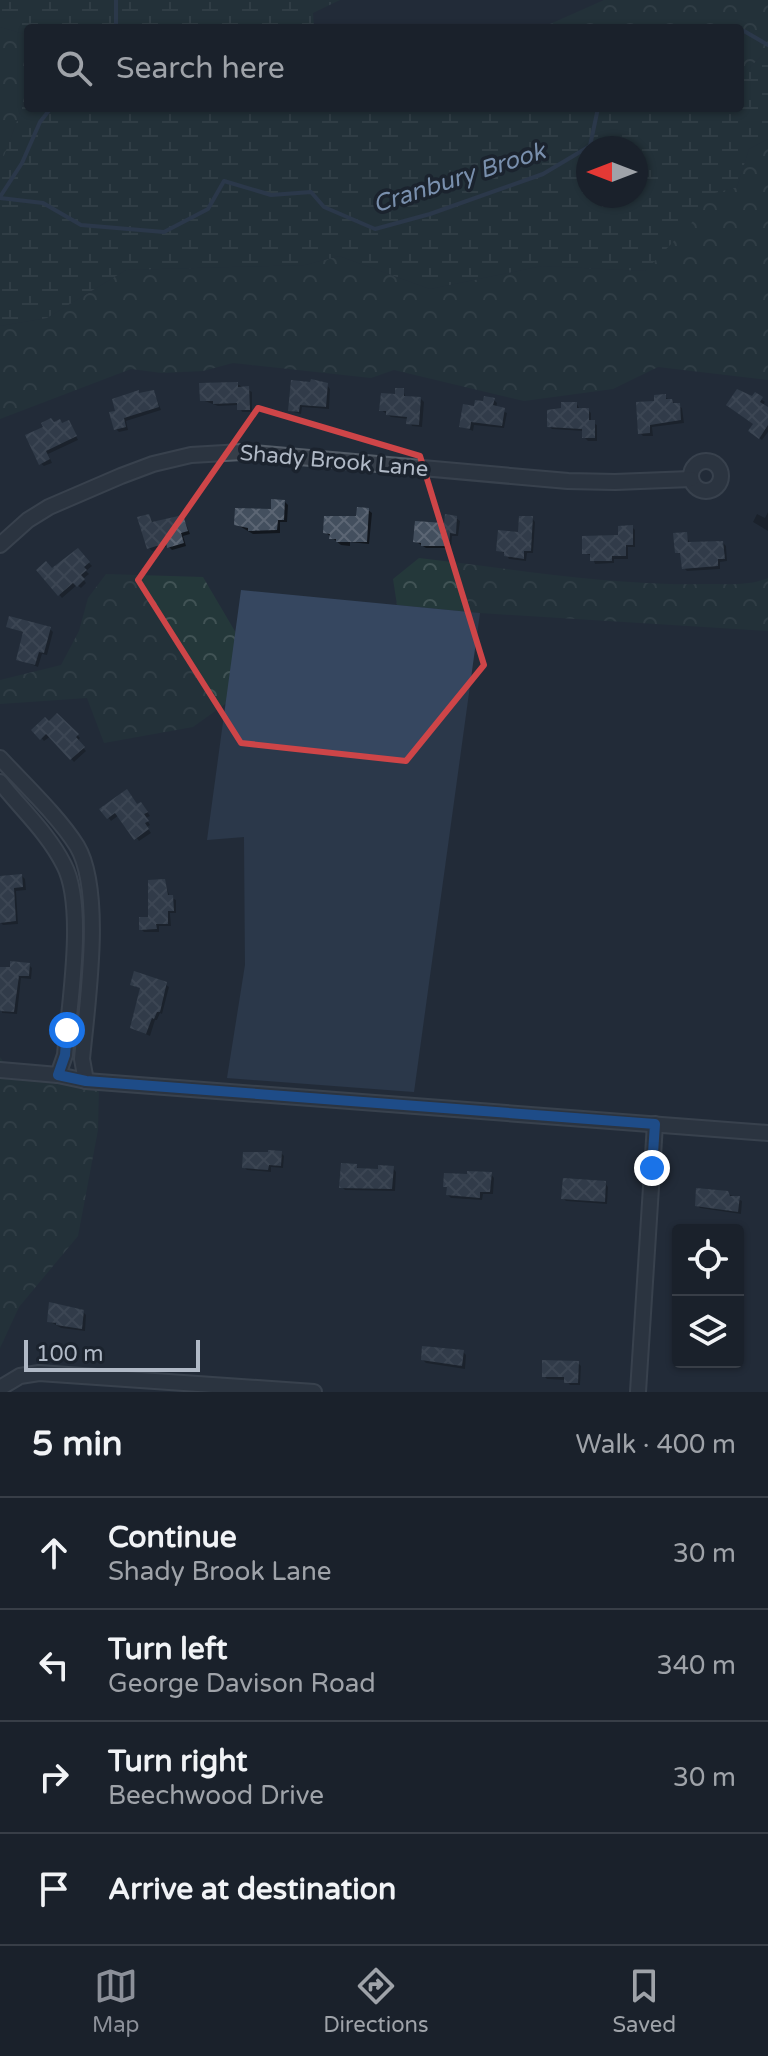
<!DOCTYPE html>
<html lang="en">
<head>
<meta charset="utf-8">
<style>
  body { margin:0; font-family:"Varela Round",sans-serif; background:#232933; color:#f1f3f6 }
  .controls { position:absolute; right:24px; bottom:24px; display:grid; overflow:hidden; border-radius:8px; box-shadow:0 2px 6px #0004 }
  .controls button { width:72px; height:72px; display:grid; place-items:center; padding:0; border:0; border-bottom:2px solid #383e47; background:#1a212b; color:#f1f3f6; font:40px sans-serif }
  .compass { position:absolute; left:576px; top:136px; width:72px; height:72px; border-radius:50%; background:#1a212b; box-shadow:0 2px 6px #0004; rotate:270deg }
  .scale { position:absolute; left:24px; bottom:20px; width:176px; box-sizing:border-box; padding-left:8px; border:4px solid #b0b9c6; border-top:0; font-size:22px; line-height:28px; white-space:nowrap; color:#b0b9c6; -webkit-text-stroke:6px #1b232e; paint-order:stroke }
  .stop { position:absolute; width:24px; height:24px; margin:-18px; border:6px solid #1a73e8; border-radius:50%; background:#fff }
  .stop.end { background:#1a73e8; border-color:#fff; box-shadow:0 2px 8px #0008 }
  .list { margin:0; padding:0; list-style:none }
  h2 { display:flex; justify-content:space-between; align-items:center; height:104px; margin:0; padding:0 32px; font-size:34px }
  h2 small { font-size:26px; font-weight:400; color:#9fa3a9 }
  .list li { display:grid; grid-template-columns:52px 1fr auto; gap:24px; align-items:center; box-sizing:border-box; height:112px; padding:0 32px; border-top:2px solid #383e47 }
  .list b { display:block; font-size:30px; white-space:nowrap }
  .list p { margin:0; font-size:26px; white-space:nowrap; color:#9fa3a9 }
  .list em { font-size:26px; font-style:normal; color:#9fa3a9 }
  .icon { flex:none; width:44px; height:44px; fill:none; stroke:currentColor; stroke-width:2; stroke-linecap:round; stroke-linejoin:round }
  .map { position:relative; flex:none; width:768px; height:1392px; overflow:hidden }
  .search { position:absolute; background:#1a212b; box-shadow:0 2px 6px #0004; left:24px; right:24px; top:24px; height:88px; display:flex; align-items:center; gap:20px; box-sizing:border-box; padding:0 28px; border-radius:8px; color:#9fa3a9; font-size:30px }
  .sheet { height:552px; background:#1a212b }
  nav { display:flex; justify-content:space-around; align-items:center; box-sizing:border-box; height:112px; border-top:2px solid #383e47; background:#1a212b; font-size:22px; color:#9fa3a9 }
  nav a { display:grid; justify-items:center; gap:4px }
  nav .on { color:#8c9099 }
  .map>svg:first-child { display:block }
</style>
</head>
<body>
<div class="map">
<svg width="768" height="1392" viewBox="0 0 768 1392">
  <defs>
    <pattern id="forest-crowns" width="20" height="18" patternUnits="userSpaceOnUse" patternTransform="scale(2)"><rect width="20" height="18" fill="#24383a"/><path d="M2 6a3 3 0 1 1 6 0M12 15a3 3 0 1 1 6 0" fill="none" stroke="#415355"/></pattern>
    <pattern id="wetland-marsh" width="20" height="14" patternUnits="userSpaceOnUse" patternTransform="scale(2)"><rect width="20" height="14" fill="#24383a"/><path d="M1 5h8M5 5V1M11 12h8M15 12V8" fill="none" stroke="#415355"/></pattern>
    <pattern id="building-cross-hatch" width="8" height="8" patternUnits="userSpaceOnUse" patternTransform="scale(2)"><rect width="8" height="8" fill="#434f5e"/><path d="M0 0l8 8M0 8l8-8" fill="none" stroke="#5c6674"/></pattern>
  </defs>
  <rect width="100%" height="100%" fill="#222c39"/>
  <g fill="url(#forest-crowns)">
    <polygon points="604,0 768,0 768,50 740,77 740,28 708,28 701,24 693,28 541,28"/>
    <polygon points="0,27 28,35 28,91 4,157 0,155"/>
    <polygon points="768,139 768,380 658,367 613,389 524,401 394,370 371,378 233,363 203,371 162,373 131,369 0,419 0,326 47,318 126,270 305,265 339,256 430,289 542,266 645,271 703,195 737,187 749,149"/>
    <path d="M419 558C515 569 611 586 708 584 728 584 749 586 768 578V631L480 613 397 605 393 579Z"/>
    <polygon points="106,574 203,577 236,633 228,702 193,727 104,743 87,698 0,704 0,680 61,665 79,631 88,598"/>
    <polygon points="0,1057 5,1064 99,1086 98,1130 78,1236 19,1307 0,1348"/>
  </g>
  <g fill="url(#wetland-marsh)" fill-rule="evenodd">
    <polygon points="0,0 340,0 313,13 314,28 28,28 28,35 0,27"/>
    <path d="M768 50V139L749 149 737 187 704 196 699 215 645 271 542 266 430 289 339 256 305 265 126 270 47 318 0 326V155L4 156 28 91V108H740V77ZM588 148H636V196H588Z"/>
  </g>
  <polygon fill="#364760" points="241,590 480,613 414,1092 227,1078 245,965 244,837 207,840"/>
  <g fill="#0007">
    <polygon points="237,384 252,392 252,412 242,412 239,405 218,406 202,400"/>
    <polygon points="327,385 330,389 329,409 302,407 301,414 290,411"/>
    <polygon points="403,390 406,398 421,399 424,402 422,427 412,426 409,419 391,417 381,410"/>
    <polygon points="138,392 141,395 154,392 161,410 126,421 128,430 119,432 116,429 118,412"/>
    <polygon points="665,397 682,408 684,423 652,427 653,436 643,436 640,433 656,403"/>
    <polygon points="761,399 765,402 762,406 768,410 768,432 762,440 753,434 755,425 732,407"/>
    <polygon points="494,400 497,403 496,408 507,413 504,428 474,425 473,431 461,426 475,409"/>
    <polygon points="577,404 580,410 588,410 591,413 591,422 597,425 597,441 588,441 584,437 584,431 552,429 549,426"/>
    <polygon points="69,422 78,440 48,454 52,463 44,466 40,463 55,424"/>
    <polygon points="285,502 288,505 287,522 280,522 280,533 253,534 236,524 273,511"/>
    <polygon points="368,510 372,513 369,544 350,542 350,546 341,545 325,532 358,518"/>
    <polygon points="768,512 768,531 753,522 757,514 765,518"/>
    <polygon points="149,516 154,524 183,517 190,534 183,536 186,546 172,550 168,546 152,551 149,548"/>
    <polygon points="456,518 460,521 458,536 452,536 451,548 426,548 415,541"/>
    <polygon points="532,518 535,522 533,553 527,553 526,561 509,559 506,554 499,550 520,534"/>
    <polygon points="632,527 635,530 635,547 628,547 628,559 614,559 614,563 595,564 592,556 584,553 620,537"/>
    <polygon points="686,534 690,544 723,543 726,546 727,561 720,562 720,569 687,571 684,568 683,555 677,552"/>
    <polygon points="78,551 92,566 86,571 89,574 83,579 86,583 81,588 77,585 62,598 39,570 52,571"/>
    <polygon points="8,627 50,629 53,632 47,655 42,654 38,667 18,659 25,633"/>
    <polygon points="49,724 68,725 80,738 77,741 86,751 74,762 51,736 44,741 34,730"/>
    <polygon points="138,806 144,807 150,816 146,818 150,825 147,827 151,833 139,841 119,815 111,821 102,809"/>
    <polygon points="22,876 25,879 26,890 16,891 18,924 3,925 0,922 0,878"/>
    <polygon points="164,881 170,897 176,900 176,913 170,913 171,926 159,926 159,932 144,932 141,929 150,919"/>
    <polygon points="29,965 32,968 31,979 21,978 17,1014 2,1013 0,969"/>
    <polygon points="132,984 165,984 169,987 162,1014 160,1013 157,1020 155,1020 150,1036 132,1028 142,989"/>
    <polygon points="281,1153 284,1156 283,1168 271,1167 271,1172 247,1170 244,1167"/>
    <polygon points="356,1166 360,1170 393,1168 396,1172 395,1191 345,1190 342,1187"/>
    <polygon points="491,1174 494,1178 493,1194 483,1194 482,1200 451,1198 448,1195 449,1189 446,1186"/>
    <polygon points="605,1183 608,1187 607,1204 566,1201 563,1198"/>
    <polygon points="727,1193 742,1201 741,1214 700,1208 697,1205"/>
    <polygon points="83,1312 86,1315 85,1331 61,1328 49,1321"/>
    <polygon points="463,1352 466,1355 465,1369 426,1363 423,1360"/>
    <polygon points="578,1363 581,1366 580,1385 570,1385 566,1380 547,1379 544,1376"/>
  </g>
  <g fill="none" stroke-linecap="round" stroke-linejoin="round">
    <g stroke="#364760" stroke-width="4">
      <polyline points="116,28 116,0"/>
      <polyline points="740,31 744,31 768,45"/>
      <polyline points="0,197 22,163 40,122 51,108"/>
      <polyline points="0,198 43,203 81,225 164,232 208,209 224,181 271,195 311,192 324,207 375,229 430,214 543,174 590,146 598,108"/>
    </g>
  </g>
  <g fill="url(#building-cross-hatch)">
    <polygon points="311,379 328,383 326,407 300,405 299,412 288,411 291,380 310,382"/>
    <polygon points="238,382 238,387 249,386 250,410 237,410 237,403 213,404 213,401 200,401 199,383"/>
    <polygon points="395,388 404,388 404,396 421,397 419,425 406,424 407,417 386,415 386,411 379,411 381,393 395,394"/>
    <polygon points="737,389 752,396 755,392 763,397 760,402 768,407 768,425 759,439 748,431 753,424 726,405"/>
    <polygon points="139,390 139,393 154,390 159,407 124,418 126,427 114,430 109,412 115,411 112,399"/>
    <polygon points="666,394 666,399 672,399 673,403 680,403 681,420 650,425 650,433 638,434 636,402 654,401 654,395"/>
    <polygon points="484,396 495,398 493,405 505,408 502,426 471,422 470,429 459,427 463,404 474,406 475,400 483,401"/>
    <polygon points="561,402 577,402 577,408 589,408 589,420 595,420 595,438 582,438 582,429 547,427 547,410 561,408"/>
    <polygon points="51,418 54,422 60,419 62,423 69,420 77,436 46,451 50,459 39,465 25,435 43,427 41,423"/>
    <polygon points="271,499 285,500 284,520 278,520 277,530 248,531 248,528 234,525 235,508 271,509"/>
    <polygon points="357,507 369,508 367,542 336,542 336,539 329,539 330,534 323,533 324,516 356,516"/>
    <polygon points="149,514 152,522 183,515 188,531 181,533 184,543 167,548 166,543 147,549 137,517"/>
    <polygon points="445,514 457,516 456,534 450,533 449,546 421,546 421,543 413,542 415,521 444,523"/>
    <polygon points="519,516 533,516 531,551 524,551 524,559 504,556 504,552 496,551 498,530 518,532"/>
    <polygon points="633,525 633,545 626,545 626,556 612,556 612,561 590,561 590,554 582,554 582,536 618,535 618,526"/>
    <polygon points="687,532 688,542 723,541 725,559 718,559 718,566 682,569 680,553 675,553 673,533"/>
    <polygon points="78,548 90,562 84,567 87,570 81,575 85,579 77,587 73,583 58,596 36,570 46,561 52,568"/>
    <polygon points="9,616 51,627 44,653 39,652 35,665 16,660 23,632 6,627"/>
    <polygon points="57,713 79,734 76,737 85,747 70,760 46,734 40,740 31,730 45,717 49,721"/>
    <polygon points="127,789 137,804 141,802 148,812 144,814 149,821 145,823 149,829 134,840 115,813 107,819 99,809"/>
    <polygon points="22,874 23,887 14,888 16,921 0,923 0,876"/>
    <polygon points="165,879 168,895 173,895 174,911 168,911 168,924 156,924 157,929 139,930 139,917 148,917 148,880"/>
    <polygon points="10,961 30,963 29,976 19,976 14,1012 0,1011 0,967 10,967"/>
    <polygon points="134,971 167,982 160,1012 157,1012 154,1019 152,1018 146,1034 130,1028 140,988 130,985"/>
    <polygon points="268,1150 282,1151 281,1166 269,1165 268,1170 242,1168 243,1152 268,1152"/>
    <polygon points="341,1163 357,1164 357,1168 378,1169 378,1165 394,1166 392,1189 339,1188"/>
    <polygon points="467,1171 492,1172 490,1192 480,1192 480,1198 446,1195 447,1187 443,1187 444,1173 467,1174"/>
    <polygon points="563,1178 606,1181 605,1202 561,1199"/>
    <polygon points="696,1188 728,1191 730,1196 740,1196 738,1212 695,1206"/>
    <polygon points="49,1302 84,1310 82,1329 56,1325 56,1323 47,1322"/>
    <polygon points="422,1346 464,1350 462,1366 421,1360"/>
    <polygon points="542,1360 579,1361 578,1383 564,1383 564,1377 542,1377"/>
  </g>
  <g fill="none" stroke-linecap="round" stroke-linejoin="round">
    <g stroke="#535c67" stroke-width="18">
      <g id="minor">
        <circle cx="706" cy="476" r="15"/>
        <polyline points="0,545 28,520 49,507 121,476 153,464 191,455 242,452 568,481 615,482 691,479"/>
        <path d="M0 758C24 784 59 817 77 846 104 891 87 1005 82 1059L86 1081"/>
        <path d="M0 782C22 810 48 833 64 865 86 907 69 1006 65 1055L58 1075"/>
        <polyline points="0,1070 58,1075 86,1081 768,1133"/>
        <polyline points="0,1388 20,1376 39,1373 314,1392"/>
        <polyline points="638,1392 655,1124"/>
      </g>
    </g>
    <use href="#minor" stroke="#363e49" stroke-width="14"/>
  </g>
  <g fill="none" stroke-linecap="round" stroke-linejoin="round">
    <polyline stroke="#1a73e8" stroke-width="10" points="67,1030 65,1055 58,1075 86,1081 655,1124 652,1168"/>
  </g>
  <path d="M0 0H768V1392H0ZM258 408 420 456 484 665 406 761 241 743 138 580Z" fill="#222c39" fill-opacity=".55" fill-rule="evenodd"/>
  <path fill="none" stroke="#ce4548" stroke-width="6" stroke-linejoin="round" d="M258 408 420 456 484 665 406 761 241 743 138 580Z"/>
  <g text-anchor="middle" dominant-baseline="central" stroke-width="7" stroke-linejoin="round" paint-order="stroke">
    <g font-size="22" fill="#b0b9c6" stroke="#1b232e">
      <text transform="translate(334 461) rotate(5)">Shady Brook Lane</text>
    </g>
    <g font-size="24" font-style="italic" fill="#798fad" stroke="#1b232e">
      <text transform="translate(459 178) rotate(-18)">Cranbury Brook</text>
    </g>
  </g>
</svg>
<div class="controls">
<button><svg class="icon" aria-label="locate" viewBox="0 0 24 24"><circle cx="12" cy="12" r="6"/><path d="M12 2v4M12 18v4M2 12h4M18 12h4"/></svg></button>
<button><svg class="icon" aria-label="layers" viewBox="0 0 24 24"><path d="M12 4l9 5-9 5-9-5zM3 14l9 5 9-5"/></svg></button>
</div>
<svg class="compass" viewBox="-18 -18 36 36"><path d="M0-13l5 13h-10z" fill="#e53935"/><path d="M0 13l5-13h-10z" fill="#9fa3a9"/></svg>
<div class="scale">100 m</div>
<div class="stop" style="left:67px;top:1030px"></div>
<div class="stop end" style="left:652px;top:1168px"></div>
<div class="search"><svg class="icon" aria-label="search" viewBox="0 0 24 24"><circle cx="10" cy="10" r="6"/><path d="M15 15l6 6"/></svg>Search here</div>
</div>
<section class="sheet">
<h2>5 min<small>Walk · 400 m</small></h2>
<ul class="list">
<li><svg class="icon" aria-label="ahead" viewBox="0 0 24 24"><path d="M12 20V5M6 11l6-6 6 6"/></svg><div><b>Continue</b><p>Shady Brook Lane</p></div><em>30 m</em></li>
<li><svg class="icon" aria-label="left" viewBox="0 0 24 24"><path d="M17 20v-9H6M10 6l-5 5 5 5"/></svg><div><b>Turn left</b><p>George Davison Road</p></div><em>340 m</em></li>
<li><svg class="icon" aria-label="right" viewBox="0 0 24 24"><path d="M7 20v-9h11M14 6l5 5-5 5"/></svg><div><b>Turn right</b><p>Beechwood Drive</p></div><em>30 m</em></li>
<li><svg class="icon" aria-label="arrive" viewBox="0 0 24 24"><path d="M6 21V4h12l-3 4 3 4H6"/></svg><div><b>Arrive at destination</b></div></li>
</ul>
</section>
<nav>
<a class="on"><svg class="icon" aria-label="map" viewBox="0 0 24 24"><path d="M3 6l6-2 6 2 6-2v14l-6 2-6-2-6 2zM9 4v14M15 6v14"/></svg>Map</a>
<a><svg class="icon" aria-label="directions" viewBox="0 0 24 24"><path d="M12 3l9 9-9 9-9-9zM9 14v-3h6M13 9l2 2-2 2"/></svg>Directions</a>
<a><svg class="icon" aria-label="saved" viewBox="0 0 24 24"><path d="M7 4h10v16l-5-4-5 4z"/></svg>Saved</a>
</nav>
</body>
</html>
